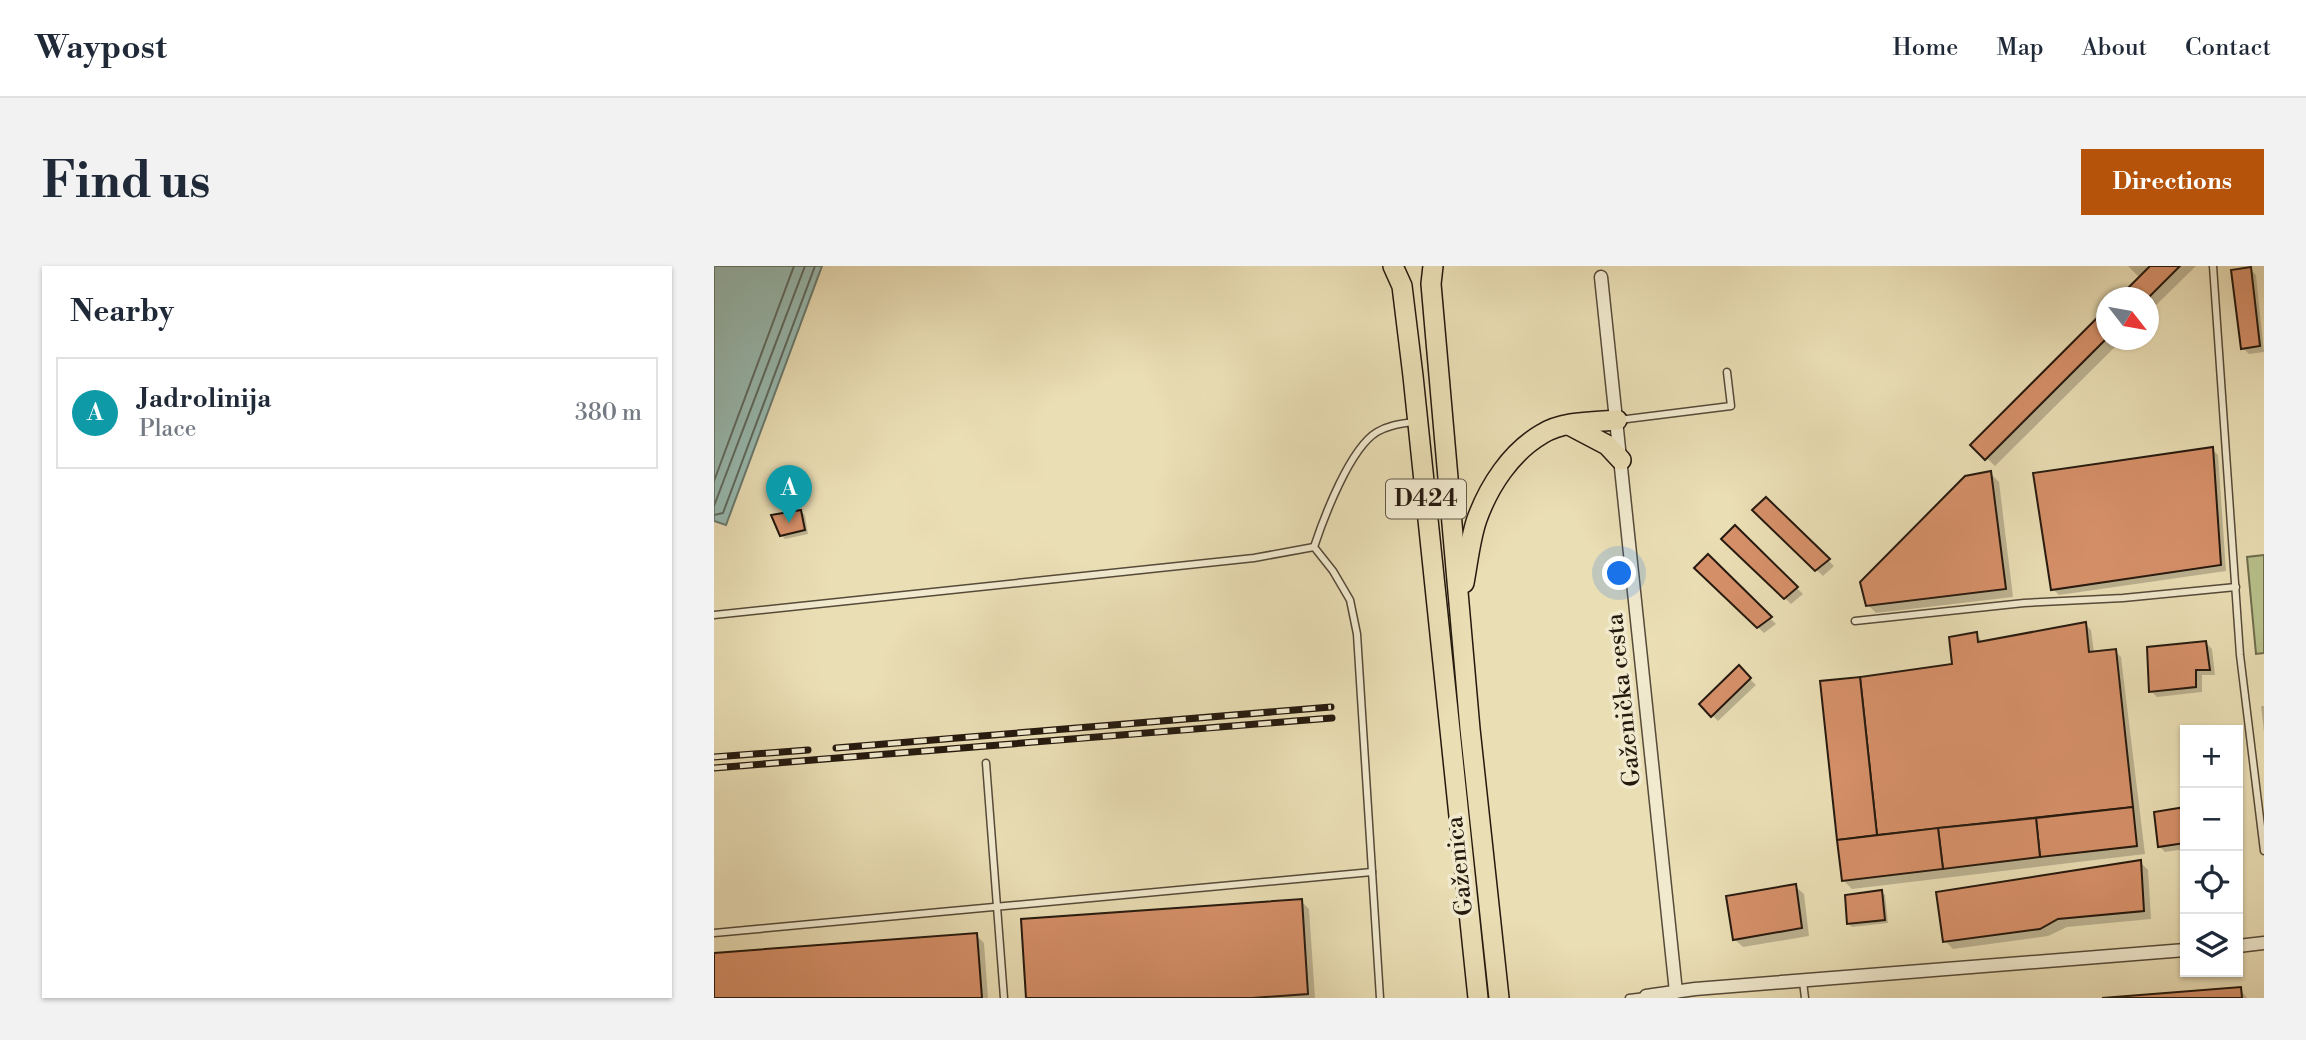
<!DOCTYPE html>
<html lang="en">
<head>
<meta charset="utf-8">
<style>
  body { margin:0; font-family:"Libre Bodoni",serif; background:#f2f2f3; color:#1f2937 }
  .controls { position:absolute; right:21px; bottom:21px; display:grid; overflow:hidden; border-radius:0px; box-shadow:0 2px 5px #0004 }
  .controls button { width:63px; height:63px; display:grid; place-items:center; padding:0; border:0; border-bottom:2px solid #e0e1e3; background:#fff; color:#1f2937; font:35px sans-serif }
  .compass { position:absolute; left:1382px; top:21px; width:63px; height:63px; border-radius:50%; background:#fff; box-shadow:0 2px 5px #0004; rotate:121deg }
  .you { position:absolute; left:906px; top:308px; width:24px; height:24px; margin:-18px; border:5px solid #fff; border-radius:50%; background:#1a73e8; box-shadow:0 0 0 10px #1a73e833 }
  .badge { display:grid; place-items:center; width:46px; height:46px; border-radius:50%; background:#b45309; color:#fff; font-size:23px; font-weight:700 }
  .pin { position:absolute; translate:-50% -58px; filter:drop-shadow(0 2px 4px #0008) }
  .pin::after { content:''; position:absolute; top:37px; width:24px; height:21px; background:inherit; clip-path:polygon(0 0,100% 0,50% 100%) }
  .list { margin:0; padding:0; list-style:none }
  h2 { display:flex; justify-content:space-between; align-items:center; height:91px; margin:0; padding:0 28px; font-size:30px }
  h2 small { font-size:23px; font-weight:400; color:#747a83 }
  .list li { display:grid; grid-template-columns:46px 1fr auto; gap:21px; align-items:center; box-sizing:border-box; height:112px; margin:0 14px 14px; padding:0 14px; border:2px solid #e0e1e3; border-radius:0px }
  .list b { display:block; font-size:26px; white-space:nowrap }
  .list p { margin:0; font-size:23px; white-space:nowrap; color:#747a83 }
  .list em { font-size:23px; font-style:normal; color:#747a83 }
  .icon { flex:none; width:38px; height:38px; fill:none; stroke:currentColor; stroke-width:2; stroke-linecap:round; stroke-linejoin:round }
  .map { position:relative; flex:none; width:1550px; height:732px; overflow:hidden; border-radius:0px }
  header { display:flex; align-items:center; gap:42px; box-sizing:border-box; height:98px; padding:0 35px; background:#fff; border-bottom:2px solid #e0e1e3 }
  header strong { font-size:33px }
  nav { display:flex; gap:38px; margin-inline-start:auto; font-size:24px }
  .intro { display:flex; align-items:center; justify-content:space-between; box-sizing:border-box; height:168px; padding:0 42px }
  h1 { margin:0; font-size:49px }
  .button { padding:18px 32px; border-radius:0px; background:#b45309; color:#fff; font-size:24px; font-weight:700 }
  main { display:flex; gap:42px; padding:0 42px }
  aside { flex:1; background:#fff; border-radius:0px; box-shadow:0 2px 5px #0004 }
  .map>svg:first-child { display:block }
</style>
</head>
<body>
<header>
<strong>Waypost</strong>
<nav><a>Home</a><a>Map</a><a>About</a><a>Contact</a></nav>
</header>
<div class="intro"><h1>Find us</h1><a class="button">Directions</a></div>
<main>
<aside>
<h2>Nearby<small></small></h2>
<ul class="list">
<li><span class="badge" style="background:#0f9aa8">A</span><div><b>Jadrolinija</b><p>Place</p></div><em>380 m</em></li>
</ul>
</aside>
<div class="map">
<svg width="1550" height="732" viewBox="0 0 1550 732">
  <rect width="100%" height="100%" fill="#eadeb5"/>
  <filter id="stains"><feTurbulence type="fractalNoise" baseFrequency=".00286" numOctaves="4"/><feColorMatrix values="0 0 0 0 .2 0 0 0 0 .09 0 0 0 0 .02 0 0 0 .5 -.17"/></filter>
  <radialGradient id="worn" r=".72"><stop offset=".6" stop-color="#630" stop-opacity="0"/><stop offset="1" stop-color="#630" stop-opacity=".3"/></radialGradient>
  <polygon fill="#b8c18c" stroke="#6e6d4d" stroke-width="2" points="1550,289 1550,387 1542,388 1533,291"/>
  <polygon fill="#98bbb2" stroke="#6a7a70" stroke-width="2" points="0,0 108,0 12,259 0,255"/>
  <g fill="#0003">
    <polygon points="1414,0 1482,0 1434,47 1434,32 1407,32 1426,12"/>
    <polygon points="1536,3 1542,9 1550,86 1535,88 1529,82"/>
    <polygon points="1392,46 1392,74 1408,74 1281,200 1259,179"/>
    <polygon points="1498,183 1504,189 1512,305 1345,329 1339,323"/>
    <polygon points="1276,207 1285,216 1299,331 1162,347 1154,339"/>
    <polygon points="1052,234 1120,300 1109,310 1041,244"/>
    <polygon points="87,246 91,249 94,268 71,273 67,269"/>
    <polygon points="1021,262 1089,328 1077,338 1009,273"/>
    <polygon points="994,291 1062,358 1050,367 988,308"/>
    <polygon points="1371,358 1377,364 1380,387 1401,385 1407,391 1431,588 1138,623 1129,614 1108,417 1240,400 1262,368 1269,377"/>
    <polygon points="1492,377 1498,383 1501,409 1488,409 1488,426 1443,431 1437,425"/>
    <polygon points="1025,402 1042,419 1004,455 987,438"/>
    <polygon points="1547,440 1550,440 1550,466"/>
    <polygon points="1471,543 1471,583 1451,586 1445,580 1442,547"/>
    <polygon points="1426,596 1434,604 1437,653 1353,661 1334,670 1239,683 1231,675"/>
    <polygon points="1081,620 1090,628 1095,670 1029,681 1020,673"/>
    <polygon points="1167,626 1171,629 1174,657 1138,661 1135,658"/>
    <polygon points="587,635 595,643 601,732 314,732 309,655"/>
    <polygon points="262,669 270,677 274,732 0,732 0,689"/>
    <polygon points="1526,723 1533,732 1411,732"/>
  </g>
  <g fill="none" stroke-linecap="round" stroke-linejoin="round">
    <g stroke="#5e6a60" stroke-width="2">
      <polyline points="0,215 80,0"/>
      <polyline points="0,240 91,0"/>
      <polyline points="0,249 9,247 101,0"/>
    </g>
  </g>
  <g fill="#d69069" stroke="#25190e" stroke-width="2">
    <polygon points="1436,0 1466,0 1434,32 1404,32"/>
    <polygon points="1537,1 1546,80 1527,83 1517,4"/>
    <polygon points="1392,43 1392,73 1271,194 1256,179"/>
    <polygon points="1499,181 1507,299 1337,324 1319,207"/>
    <polygon points="1277,205 1292,323 1152,340 1146,316 1251,210"/>
    <polygon points="1052,231 1116,293 1101,305 1038,244"/>
    <polygon points="87,244 91,264 66,270 57,249"/>
    <polygon points="1021,259 1084,321 1070,333 1007,273"/>
    <polygon points="994,288 1058,351 1043,362 980,302"/>
    <polygon points="1372,356 1375,386 1402,383 1419,541 1163,569 1146,411 1238,398 1235,371 1263,366 1264,376"/>
    <polygon points="1492,375 1496,404 1482,404 1482,421 1435,426 1433,381"/>
    <polygon points="1025,399 1037,412 997,451 985,438"/>
    <polygon points="1146,411 1163,569 1123,574 1106,415"/>
    <polygon points="1419,541 1423,580 1326,591 1322,552"/>
    <polygon points="1471,541 1471,577 1444,581 1440,546"/>
    <polygon points="1322,552 1326,591 1229,603 1224,562"/>
    <polygon points="1224,562 1229,603 1128,615 1123,574"/>
    <polygon points="1427,594 1430,645 1344,653 1326,663 1229,676 1222,626"/>
    <polygon points="1082,618 1088,662 1019,674 1012,630"/>
    <polygon points="1168,624 1171,654 1133,658 1131,629"/>
    <polygon points="588,633 594,728 538,732 312,732 307,653"/>
    <polygon points="263,667 268,732 0,732 0,687"/>
    <polygon points="1527,721 1528,732 1388,732"/>
  </g>
  <g fill="none" stroke-linecap="round" stroke-linejoin="round">
    <g stroke="#564a38" stroke-width="9">
      <g id="service">
        <polyline points="1499,0 1526,389 1550,585"/>
        <polyline points="905,154 1017,140 1013,106"/>
        <polyline points="0,349 540,292 600,281"/>
        <polyline points="1141,355 1310,337 1409,332 1522,321"/>
        <polyline points="272,497 290,732"/>
        <polyline points="0,667 658,606"/>
        <polyline points="1089,716 1091,732"/>
        <path d="M666 732 643 368 636 334 619 305 600 281C610 251 636 182 663 166 675 159 686 158 699 156"/>
        <polyline points="915,732 932,730"/>
      </g>
    </g>
    <g stroke="#564a38" stroke-width="15">
      <g id="minor">
        <polyline points="887,11 962,726"/>
        <polyline points="1524,680 1550,677"/>
        <polyline points="932,730 981,723 1471,684"/>
      </g>
    </g>
    <g stroke="#25190e" stroke-width="22">
      <g id="trunk">
        <polyline points="679,0 688,20 699,110 764,732"/>
        <polyline points="719,0 717,18 756,463 785,732"/>
        <polyline points="855,159 893,179 907,194"/>
        <path d="M750 317C754 296 756 273 763 253 775 220 797 186 828 168 849 155 879 156 903 154"/>
      </g>
    </g>
    <use href="#service" stroke="#f1eacf" stroke-width="6"/>
    <use href="#minor" stroke="#f1eacf" stroke-width="12"/>
    <use href="#trunk" stroke="#eadeb5" stroke-width="19"/>
    <g stroke="#25190e" stroke-width="7">
      <g id="rail">
        <polyline points="122,482 617,441"/>
        <polyline points="0,491 94,484"/>
        <polyline points="0,502 618,452"/>
      </g>
    </g>
    <use href="#rail" stroke="#f1eacf" stroke-width="4.5" stroke-dasharray="13" stroke-linecap="butt"/>
  </g>
  <g text-anchor="middle" dominant-baseline="central" stroke-width="7" stroke-linejoin="round" paint-order="stroke">
    <rect fill="#f1eacf" stroke="#625848" stroke-width="2" x="672" y="213.5" width="80" height="39" rx="5"/>
    <g font-size="23" font-weight="bold" fill="#25190e">
      <text x="712" y="233">D424</text>
    </g>
    <g font-size="24" fill="#25190e" stroke="#f1eacf">
      <text transform="translate(910 434) rotate(-96)">Gaženička cesta</text>
      <text transform="translate(746 600) rotate(-96)">Gaženica</text>
    </g>
  </g>
  <rect width="100%" height="100%" filter="url(#stains)"/>
  <rect width="100%" height="100%" fill="url(#worn)"/>
</svg>
<div class="controls">
<button>+</button>
<button>−</button>
<button><svg class="icon" aria-label="locate" viewBox="0 0 24 24"><circle cx="12" cy="12" r="6"/><path d="M12 2v4M12 18v4M2 12h4M18 12h4"/></svg></button>
<button><svg class="icon" aria-label="layers" viewBox="0 0 24 24"><path d="M12 4l9 5-9 5-9-5zM3 14l9 5 9-5"/></svg></button>
</div>
<svg class="compass" viewBox="-18 -18 36 36"><path d="M0-13l5 13h-10z" fill="#e53935"/><path d="M0 13l5-13h-10z" fill="#747a83"/></svg>
<div class="you"></div>
<div class="pin badge" style="left:75px;top:257px;background:#0f9aa8">A</div>
</div>
</main>
</body>
</html>
